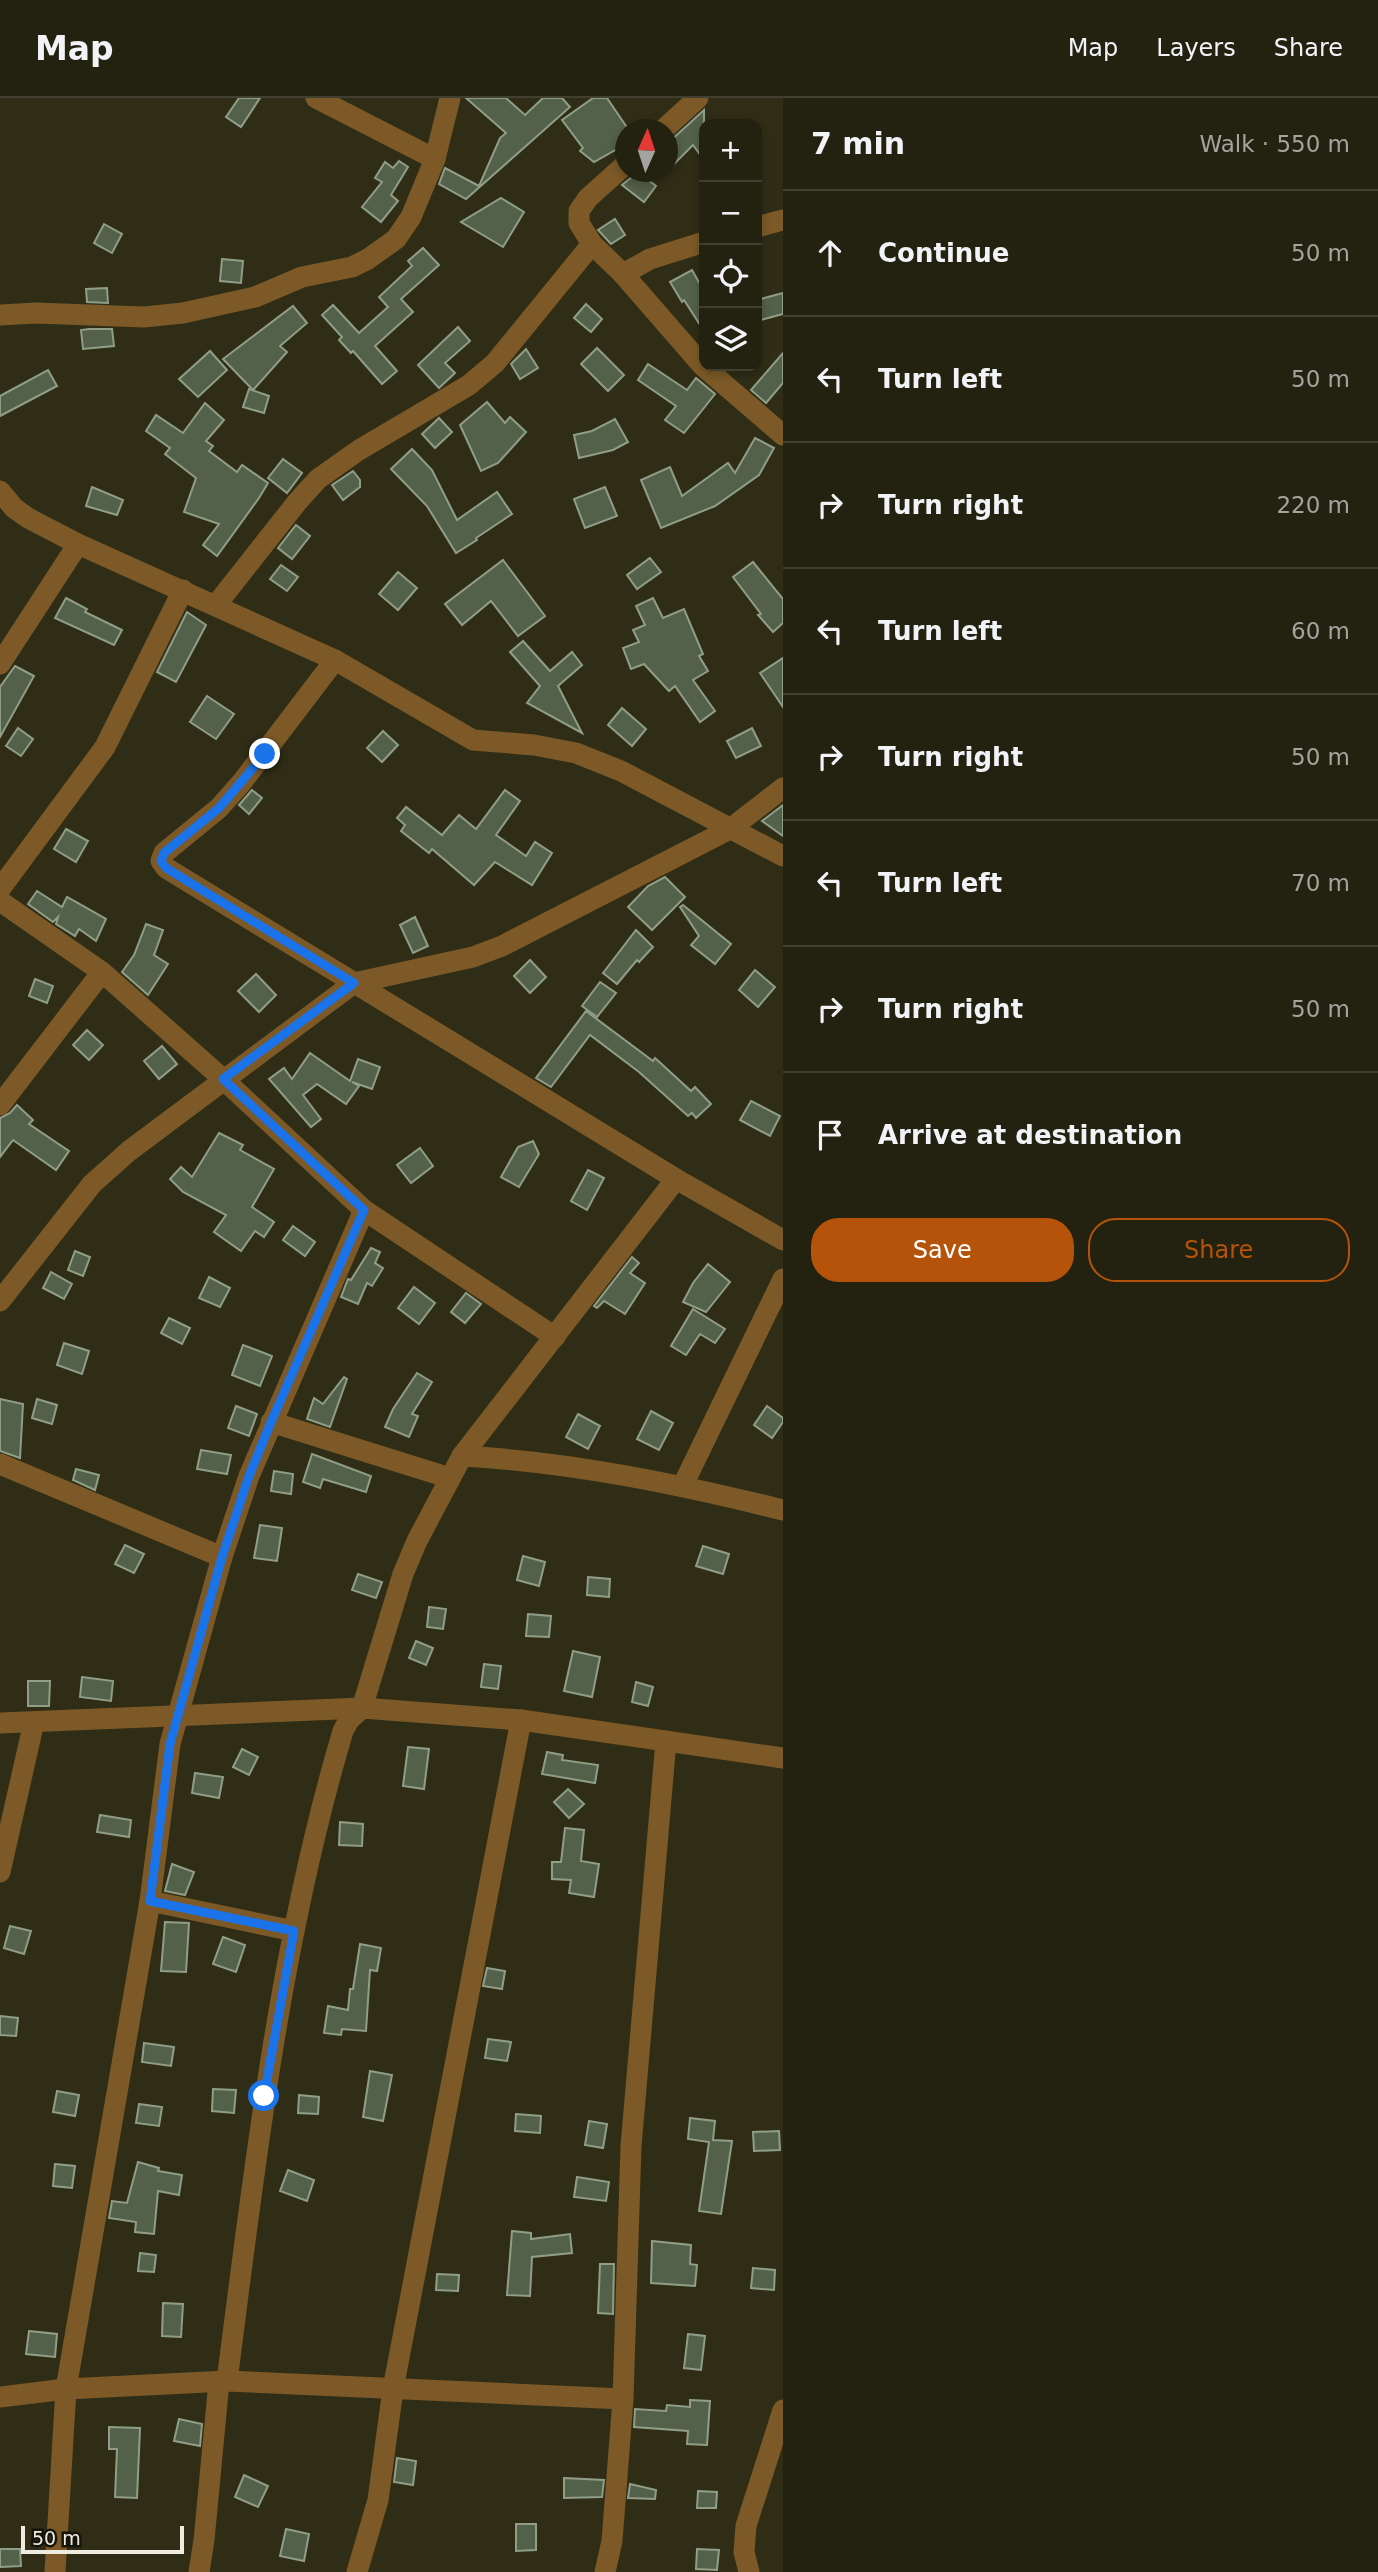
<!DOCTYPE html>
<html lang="en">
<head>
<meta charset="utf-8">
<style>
  body { margin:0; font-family:"DejaVu Sans",sans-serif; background:#2f2f1e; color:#f1f3f6 }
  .controls { position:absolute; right:21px; top:21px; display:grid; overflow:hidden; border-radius:14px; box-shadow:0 4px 10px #0003 }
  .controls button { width:63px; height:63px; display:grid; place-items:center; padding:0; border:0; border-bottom:2px solid #403f30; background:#232210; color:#f1f3f6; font:35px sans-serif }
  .compass { position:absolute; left:615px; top:21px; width:63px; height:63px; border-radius:50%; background:#232210; box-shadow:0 4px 10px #0003; rotate:3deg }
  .scale { position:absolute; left:21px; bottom:18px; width:163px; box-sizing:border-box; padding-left:7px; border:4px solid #eeecde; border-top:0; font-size:19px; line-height:24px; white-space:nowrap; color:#eeecde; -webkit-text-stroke:5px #16150b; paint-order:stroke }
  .stop { position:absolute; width:21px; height:21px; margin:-16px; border:5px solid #1a73e8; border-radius:50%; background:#fff }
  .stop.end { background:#1a73e8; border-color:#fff; box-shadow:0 2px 7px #0008 }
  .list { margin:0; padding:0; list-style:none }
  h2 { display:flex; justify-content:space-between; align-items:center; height:91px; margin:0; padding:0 28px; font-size:30px }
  h2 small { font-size:23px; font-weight:400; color:#a3a49f }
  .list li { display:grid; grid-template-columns:46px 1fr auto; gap:21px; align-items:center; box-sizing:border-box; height:126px; padding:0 28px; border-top:2px solid #403f30 }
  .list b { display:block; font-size:26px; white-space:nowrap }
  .list em { font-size:23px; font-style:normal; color:#a3a49f }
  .actions { display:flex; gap:14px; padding:21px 28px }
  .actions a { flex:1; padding:16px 0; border:2px solid #b45309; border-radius:28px; text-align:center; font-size:24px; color:#b45309 }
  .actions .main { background:#b45309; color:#fff }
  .icon { flex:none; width:38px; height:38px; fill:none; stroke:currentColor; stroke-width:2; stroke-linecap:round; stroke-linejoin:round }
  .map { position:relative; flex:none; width:783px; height:2474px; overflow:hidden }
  header { display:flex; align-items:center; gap:42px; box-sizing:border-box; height:98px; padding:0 35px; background:#232210; border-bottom:2px solid #403f30 }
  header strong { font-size:33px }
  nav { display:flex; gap:38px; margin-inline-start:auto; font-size:24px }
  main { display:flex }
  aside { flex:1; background:#232210 }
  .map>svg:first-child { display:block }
</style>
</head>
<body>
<header>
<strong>Map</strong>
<nav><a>Map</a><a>Layers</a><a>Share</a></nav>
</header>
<main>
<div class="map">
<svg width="783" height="2474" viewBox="0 0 783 2474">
  <rect width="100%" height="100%" fill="#2f2d16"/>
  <g fill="#53604a" stroke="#909e87" stroke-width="2">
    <polygon points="239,0 260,0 241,29 226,19"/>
    <polygon points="466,0 506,0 525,17 543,0 562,0 570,9 466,101 439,86 445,70 479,88 500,40 506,35"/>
    <polygon points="593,0 607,0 626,28 626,46 594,64 580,53 583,50 562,22"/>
    <polygon points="704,12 704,62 693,47 668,72 668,45"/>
    <polygon points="399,63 408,69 391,97 398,103 381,124 362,109 382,84 375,80 385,64 393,70"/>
    <polygon points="638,74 656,88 644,104 622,87"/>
    <polygon points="501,100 524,114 503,149 461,124"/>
    <polygon points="615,121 625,137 611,146 598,132"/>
    <polygon points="104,126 122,136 112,155 94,145"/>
    <polygon points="423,150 439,167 401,201 413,214 375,248 397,273 382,286 353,253 351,255 339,242 342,239 322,217 333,207 359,235 388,209 379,199 412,168 408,163"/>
    <polygon points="222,161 243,163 241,185 220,183"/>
    <polygon points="692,172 704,193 704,233 684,202 682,204 670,184"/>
    <polygon points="107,190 108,205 87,204 86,191"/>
    <polygon points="783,195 783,216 757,223 757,202"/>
    <polygon points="586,206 602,221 591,234 574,220"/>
    <polygon points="293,208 307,225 280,248 287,254 253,292 223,261"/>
    <polygon points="458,229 470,243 445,265 455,275 439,290 418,267"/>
    <polygon points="89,231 112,231 114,248 83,251 81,232"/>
    <polygon points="597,250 624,277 608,293 581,266"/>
    <polygon points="526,251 538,270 520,281 511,266"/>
    <polygon points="210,253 227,272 198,299 179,281"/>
    <polygon points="783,255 783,285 766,305 751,292"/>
    <polygon points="648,266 687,292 696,280 715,296 684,335 665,322 676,308 638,282"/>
    <polygon points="48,272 57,288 0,318 0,298"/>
    <polygon points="249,291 269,298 264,315 243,309"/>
    <polygon points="487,304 505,325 510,319 526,334 498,365 481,373 460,327"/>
    <polygon points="205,305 224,322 206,343 213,348 209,353 237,374 242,367 268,385 259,400 217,458 203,447 219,426 184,414 196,380 165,356 170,350 146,333 156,317 183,335"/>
    <polygon points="439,320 452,334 435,350 422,336"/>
    <polygon points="615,321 628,344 613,352 579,360 574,337 592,333"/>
    <polygon points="755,340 774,350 759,377 715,408 661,430 641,382 670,369 682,398 728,365 735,375"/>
    <polygon points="412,351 432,372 457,422 497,394 512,416 476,440 477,442 456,455 427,408 391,371"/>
    <polygon points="283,361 302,375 287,395 268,380"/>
    <polygon points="353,373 360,382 360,389 343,402 332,387"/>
    <polygon points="92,389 123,402 117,417 86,408"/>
    <polygon points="605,389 617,418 585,430 574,401"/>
    <polygon points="296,427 310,438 292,461 278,450"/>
    <polygon points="650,460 661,474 637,491 627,477"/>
    <polygon points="503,462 545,518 518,538 491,503 462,527 445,506"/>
    <polygon points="753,464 783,501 783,525 773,534 758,517 761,516 733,479"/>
    <polygon points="281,467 298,479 287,493 270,481"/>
    <polygon points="398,474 417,490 398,512 379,496"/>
    <polygon points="66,500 87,511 85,514 122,532 114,547 55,520"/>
    <polygon points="653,500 663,520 684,511 703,556 699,558 708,573 693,582 715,613 700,624 675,588 669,593 644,566 631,571 623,550 639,544 633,532 645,527 636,508"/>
    <polygon points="187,514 206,527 176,584 157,574"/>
    <polygon points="523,543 550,573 572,554 582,567 558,588 582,635 527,605 540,588 510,554"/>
    <polygon points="783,560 783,609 760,575"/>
    <polygon points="15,568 34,578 0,639 0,589"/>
    <polygon points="207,598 234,616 216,641 190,624"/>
    <polygon points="622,610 646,631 632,648 608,627"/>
    <polygon points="18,630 33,641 21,658 6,648"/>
    <polygon points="752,630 761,648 736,660 727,643"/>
    <polygon points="383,633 398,647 382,664 367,650"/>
    <polygon points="252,692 262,700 249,716 239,707"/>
    <polygon points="505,692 520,703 496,737 526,758 535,744 552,755 532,787 495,764 474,787 432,751 429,755 401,733 405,727 397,720 406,709 442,737 459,717 476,731"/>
    <polygon points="783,707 783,738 762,723"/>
    <polygon points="66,731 88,743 76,764 54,751"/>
    <polygon points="665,779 685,799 652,832 628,809 648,788"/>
    <polygon points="37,793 62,809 67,799 106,821 96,843 79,831 75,838 56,826 58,819 53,824 28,806"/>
    <polygon points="683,807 731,846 715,866 691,847 699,838 680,809"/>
    <polygon points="415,819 428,848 413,855 400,827"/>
    <polygon points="146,826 163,832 154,857 168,866 148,897 122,874 134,857"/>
    <polygon points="636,832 653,849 639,864 637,862 617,886 603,875"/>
    <polygon points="530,862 546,879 530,895 514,878"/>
    <polygon points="755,872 775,889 758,909 739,892"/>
    <polygon points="256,876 276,897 259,914 238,893"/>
    <polygon points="35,881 53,888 47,905 29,898"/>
    <polygon points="600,884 616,895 597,919 582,908"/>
    <polygon points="586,913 653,963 655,960 691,993 695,989 711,1006 696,1020 692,1015 688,1018 639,974 590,937 551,989 536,980"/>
    <polygon points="87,932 103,947 89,962 73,947"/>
    <polygon points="162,948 177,966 159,981 144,963"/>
    <polygon points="310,955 350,983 358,961 380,969 372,991 352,984 359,988 346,1006 317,986 303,997 321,1021 311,1029 269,981 284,970 292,981"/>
    <polygon points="751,1003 780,1018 770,1038 740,1022"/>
    <polygon points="17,1007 33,1022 29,1026 69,1053 56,1072 13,1042 0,1059 0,1020 10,1015"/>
    <polygon points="219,1035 243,1047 240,1052 274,1071 252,1109 274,1124 264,1139 255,1133 241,1153 214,1134 226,1117 183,1094 170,1081 181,1069 192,1079"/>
    <polygon points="533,1043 539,1056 519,1089 501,1079 518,1049"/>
    <polygon points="420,1050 433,1068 411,1085 397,1067"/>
    <polygon points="588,1072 604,1080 587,1112 571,1103"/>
    <polygon points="293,1128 315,1144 305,1158 283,1142"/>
    <polygon points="371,1150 380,1154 375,1165 383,1170 372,1188 367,1185 358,1206 341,1199 348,1181 351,1182"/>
    <polygon points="75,1153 90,1159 83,1178 68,1172"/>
    <polygon points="632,1159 639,1165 630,1175 645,1185 625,1216 604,1203 597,1210 594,1208"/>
    <polygon points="708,1166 730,1184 706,1214 683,1204 693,1185"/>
    <polygon points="51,1174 72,1186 64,1201 43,1190"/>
    <polygon points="209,1179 230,1190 220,1209 199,1200"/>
    <polygon points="414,1189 435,1205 419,1226 398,1210"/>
    <polygon points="466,1195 481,1206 465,1225 451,1214"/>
    <polygon points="693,1211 725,1231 715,1245 700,1236 686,1257 671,1248"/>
    <polygon points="169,1220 190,1230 182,1246 161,1235"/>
    <polygon points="64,1245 89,1253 82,1276 57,1267"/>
    <polygon points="243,1247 272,1258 260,1288 232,1277"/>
    <polygon points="417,1275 432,1284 412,1316 418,1318 409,1339 385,1329 393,1311"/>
    <polygon points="344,1279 347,1281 330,1329 307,1321 314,1300 323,1306"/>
    <polygon points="0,1301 23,1306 20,1360 0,1353"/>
    <polygon points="37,1301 57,1307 52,1326 32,1320"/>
    <polygon points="236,1308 257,1316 249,1338 228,1330"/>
    <polygon points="767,1308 783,1320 783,1324 772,1340 754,1327"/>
    <polygon points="651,1313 673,1325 659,1352 637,1341"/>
    <polygon points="578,1316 600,1328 588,1351 566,1339"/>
    <polygon points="201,1352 231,1357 227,1376 197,1371"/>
    <polygon points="312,1356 371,1378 366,1394 323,1381 320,1390 303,1384"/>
    <polygon points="76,1371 99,1377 95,1392 73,1382"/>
    <polygon points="274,1373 293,1376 291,1396 271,1393"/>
    <polygon points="260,1427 282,1430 277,1463 254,1460"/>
    <polygon points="125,1447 144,1456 134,1475 115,1466"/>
    <polygon points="703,1448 729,1456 723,1476 696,1468"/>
    <polygon points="523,1458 545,1464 539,1488 517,1482"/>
    <polygon points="358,1476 382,1484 376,1500 352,1492"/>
    <polygon points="588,1479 610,1481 609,1499 587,1497"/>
    <polygon points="429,1509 446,1511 443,1531 427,1529"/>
    <polygon points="528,1516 551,1518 549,1539 526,1538"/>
    <polygon points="416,1543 433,1550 426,1567 409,1560"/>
    <polygon points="573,1553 600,1559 592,1599 564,1593"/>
    <polygon points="484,1566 501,1568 498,1591 481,1589"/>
    <polygon points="82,1579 113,1583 111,1603 80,1599"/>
    <polygon points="28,1583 50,1583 49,1608 28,1608"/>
    <polygon points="636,1584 653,1589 648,1608 632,1604"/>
    <polygon points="408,1649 429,1651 424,1691 403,1688"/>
    <polygon points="242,1651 258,1659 249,1677 233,1669"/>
    <polygon points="547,1654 563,1657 562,1662 598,1667 595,1685 542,1676"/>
    <polygon points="195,1675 223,1679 219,1700 192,1695"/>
    <polygon points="568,1691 584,1706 569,1720 554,1704"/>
    <polygon points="100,1717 131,1722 129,1739 97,1734"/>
    <polygon points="340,1724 363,1726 362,1748 339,1747"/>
    <polygon points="565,1730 584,1732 581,1763 599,1766 594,1799 569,1795 571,1782 552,1781 552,1764 561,1764"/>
    <polygon points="172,1766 194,1774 185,1797 165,1793"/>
    <polygon points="165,1824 189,1825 186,1874 161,1873"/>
    <polygon points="10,1828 31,1833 24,1856 4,1850"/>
    <polygon points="223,1839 245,1847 236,1874 213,1866"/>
    <polygon points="360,1846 381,1850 377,1873 370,1872 366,1933 342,1931 341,1937 324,1935 328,1908 348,1912 350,1891 353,1891"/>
    <polygon points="487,1870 505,1873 502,1891 483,1888"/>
    <polygon points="0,1918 18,1920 16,1938 0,1937"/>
    <polygon points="488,1941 511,1944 507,1963 485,1960"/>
    <polygon points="144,1945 174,1949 171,1968 142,1964"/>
    <polygon points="370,1973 392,1977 383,2023 363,2019"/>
    <polygon points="213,1991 236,1992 234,2015 212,2013"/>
    <polygon points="57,1993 79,1997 75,2018 53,2014"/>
    <polygon points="299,1997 319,1999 318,2016 298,2015"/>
    <polygon points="139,2006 162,2009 159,2028 136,2025"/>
    <polygon points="516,2016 541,2018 540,2035 515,2033"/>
    <polygon points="690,2020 715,2023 713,2042 732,2043 721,2116 699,2113 709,2044 688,2041"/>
    <polygon points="589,2023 607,2026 603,2050 585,2047"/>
    <polygon points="779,2033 780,2052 754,2053 753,2034"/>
    <polygon points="138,2064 159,2070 158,2073 182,2077 179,2097 158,2093 154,2136 135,2134 136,2124 109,2120 112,2103 127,2105"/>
    <polygon points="55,2066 75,2068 72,2090 53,2088"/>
    <polygon points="288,2072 314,2082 307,2103 280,2093"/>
    <polygon points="577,2079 609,2084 606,2103 574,2099"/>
    <polygon points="512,2133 531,2135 531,2141 570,2136 572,2155 532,2159 530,2198 507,2197"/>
    <polygon points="652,2143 691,2147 690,2166 697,2167 695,2188 651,2185"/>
    <polygon points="140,2155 156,2157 154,2174 138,2173"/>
    <polygon points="600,2166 614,2166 613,2216 598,2215"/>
    <polygon points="753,2170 775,2172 774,2192 751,2190"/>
    <polygon points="437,2176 459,2177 458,2193 436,2192"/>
    <polygon points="163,2205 183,2206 181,2239 162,2238"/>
    <polygon points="29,2233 57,2236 55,2259 26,2256"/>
    <polygon points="688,2236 705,2238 701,2272 684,2270"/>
    <polygon points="690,2302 710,2303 707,2347 687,2346 688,2333 634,2329 635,2311 666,2313 667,2307 690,2309"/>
    <polygon points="179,2321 202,2326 200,2348 174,2343"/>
    <polygon points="109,2329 140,2330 137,2400 115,2399 117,2351 109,2351"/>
    <polygon points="397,2360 416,2363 413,2387 394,2384"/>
    <polygon points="244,2377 268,2388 258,2409 235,2399"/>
    <polygon points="564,2380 604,2382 602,2399 564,2400"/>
    <polygon points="630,2386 656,2392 655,2401 628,2400"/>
    <polygon points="698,2393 717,2394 716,2410 697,2410"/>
    <polygon points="516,2426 536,2426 536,2452 516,2453"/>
    <polygon points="286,2431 309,2436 304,2463 280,2458"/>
    <polygon points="0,2451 20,2451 21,2468 0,2469"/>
    <polygon points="697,2451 719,2452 717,2472 696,2471"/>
  </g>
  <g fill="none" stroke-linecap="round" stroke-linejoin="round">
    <g stroke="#7c5927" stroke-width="21">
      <polyline points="316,0 435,61"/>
      <polyline points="663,32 698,0"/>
      <polyline points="626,66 588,100 579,113 579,125 592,146 623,176 703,268 783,337"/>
      <polyline points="757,129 783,122"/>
      <polyline points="623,176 650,161 704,144"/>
      <polyline points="0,217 36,215 144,219 183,215 255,199 302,179 352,169 368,161 396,141 411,119 435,61 450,0"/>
      <polyline points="0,393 14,410 28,420 78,446 335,562 473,642 534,647 576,655 621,673 783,758"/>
      <polyline points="216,507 298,403 318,381 359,352 469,287 495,265 592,146"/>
      <polyline points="335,562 242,684 219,710 164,755 161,763 166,770 676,1081 783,1142"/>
      <polyline points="0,566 78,446"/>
      <polyline points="0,791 105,649 183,492"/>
      <polyline points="0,803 102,874 223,981 364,1112 555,1239"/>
      <polyline points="0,1007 102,874"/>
      <polyline points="0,1203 92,1086 129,1053 354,885 473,859 502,848 730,731 783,690"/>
      <polyline points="271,1324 450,1380"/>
      <path d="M462 1358C571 1364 678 1386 783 1412"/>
      <polyline points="0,1366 222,1459"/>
      <polyline points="683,1387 783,1181"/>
      <polyline points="0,1625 362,1610 521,1622 783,1660"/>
      <polyline points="0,1774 34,1624"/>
      <polyline points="150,1803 294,1833"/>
      <path d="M227 2283C255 2065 280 1845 343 1633L349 1622 362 1610 403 1476 417 1443 462 1358 676 1081"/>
      <polyline points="0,2299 66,2291 227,2283 623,2301"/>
      <polyline points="55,2474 66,2291 150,1803 170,1646 222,1459 249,1378 364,1112"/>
      <polyline points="199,2474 204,2442 219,2284"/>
      <polyline points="357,2474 378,2402 393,2291 521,1622"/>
      <polyline points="605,2474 612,2443 623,2301 631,2048 666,1643"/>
      <polyline points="749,2474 744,2454 746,2428 783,2312"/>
    </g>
  </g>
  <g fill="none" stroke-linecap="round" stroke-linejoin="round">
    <polyline stroke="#1a73e8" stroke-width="9" points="264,1998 294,1833 150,1803 170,1646 222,1459 249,1378 271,1324 364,1112 223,981 354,885 166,770 161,763 164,755 219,710 265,656"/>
  </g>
</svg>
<div class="controls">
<button>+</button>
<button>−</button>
<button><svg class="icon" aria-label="locate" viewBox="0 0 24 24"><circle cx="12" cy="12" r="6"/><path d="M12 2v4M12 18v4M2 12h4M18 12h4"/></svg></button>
<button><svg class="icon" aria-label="layers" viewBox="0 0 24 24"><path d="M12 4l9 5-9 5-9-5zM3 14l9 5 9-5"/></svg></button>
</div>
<svg class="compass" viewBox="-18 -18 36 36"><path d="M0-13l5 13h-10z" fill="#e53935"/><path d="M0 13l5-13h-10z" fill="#a3a49f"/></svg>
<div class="scale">50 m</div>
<div class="stop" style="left:264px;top:1998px"></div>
<div class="stop end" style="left:265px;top:656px"></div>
</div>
<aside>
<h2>7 min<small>Walk · 550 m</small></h2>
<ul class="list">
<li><svg class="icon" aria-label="ahead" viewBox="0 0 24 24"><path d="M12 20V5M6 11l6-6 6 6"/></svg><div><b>Continue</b></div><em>50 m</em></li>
<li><svg class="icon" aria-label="left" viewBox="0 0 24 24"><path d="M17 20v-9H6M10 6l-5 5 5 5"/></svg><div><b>Turn left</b></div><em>50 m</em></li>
<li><svg class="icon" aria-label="right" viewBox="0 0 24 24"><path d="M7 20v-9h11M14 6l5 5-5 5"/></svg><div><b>Turn right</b></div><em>220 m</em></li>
<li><svg class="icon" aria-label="left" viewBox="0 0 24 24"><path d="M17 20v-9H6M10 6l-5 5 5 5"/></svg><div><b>Turn left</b></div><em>60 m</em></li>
<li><svg class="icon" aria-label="right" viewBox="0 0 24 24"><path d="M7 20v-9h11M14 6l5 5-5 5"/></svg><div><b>Turn right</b></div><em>50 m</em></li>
<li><svg class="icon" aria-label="left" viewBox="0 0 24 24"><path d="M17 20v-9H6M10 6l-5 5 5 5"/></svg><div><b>Turn left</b></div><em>70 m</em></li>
<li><svg class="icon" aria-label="right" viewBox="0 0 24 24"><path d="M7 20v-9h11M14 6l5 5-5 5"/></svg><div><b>Turn right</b></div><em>50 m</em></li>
<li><svg class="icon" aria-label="arrive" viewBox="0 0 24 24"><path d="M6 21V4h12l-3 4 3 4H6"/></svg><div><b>Arrive at destination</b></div></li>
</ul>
<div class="actions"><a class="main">Save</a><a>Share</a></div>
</aside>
</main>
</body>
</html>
